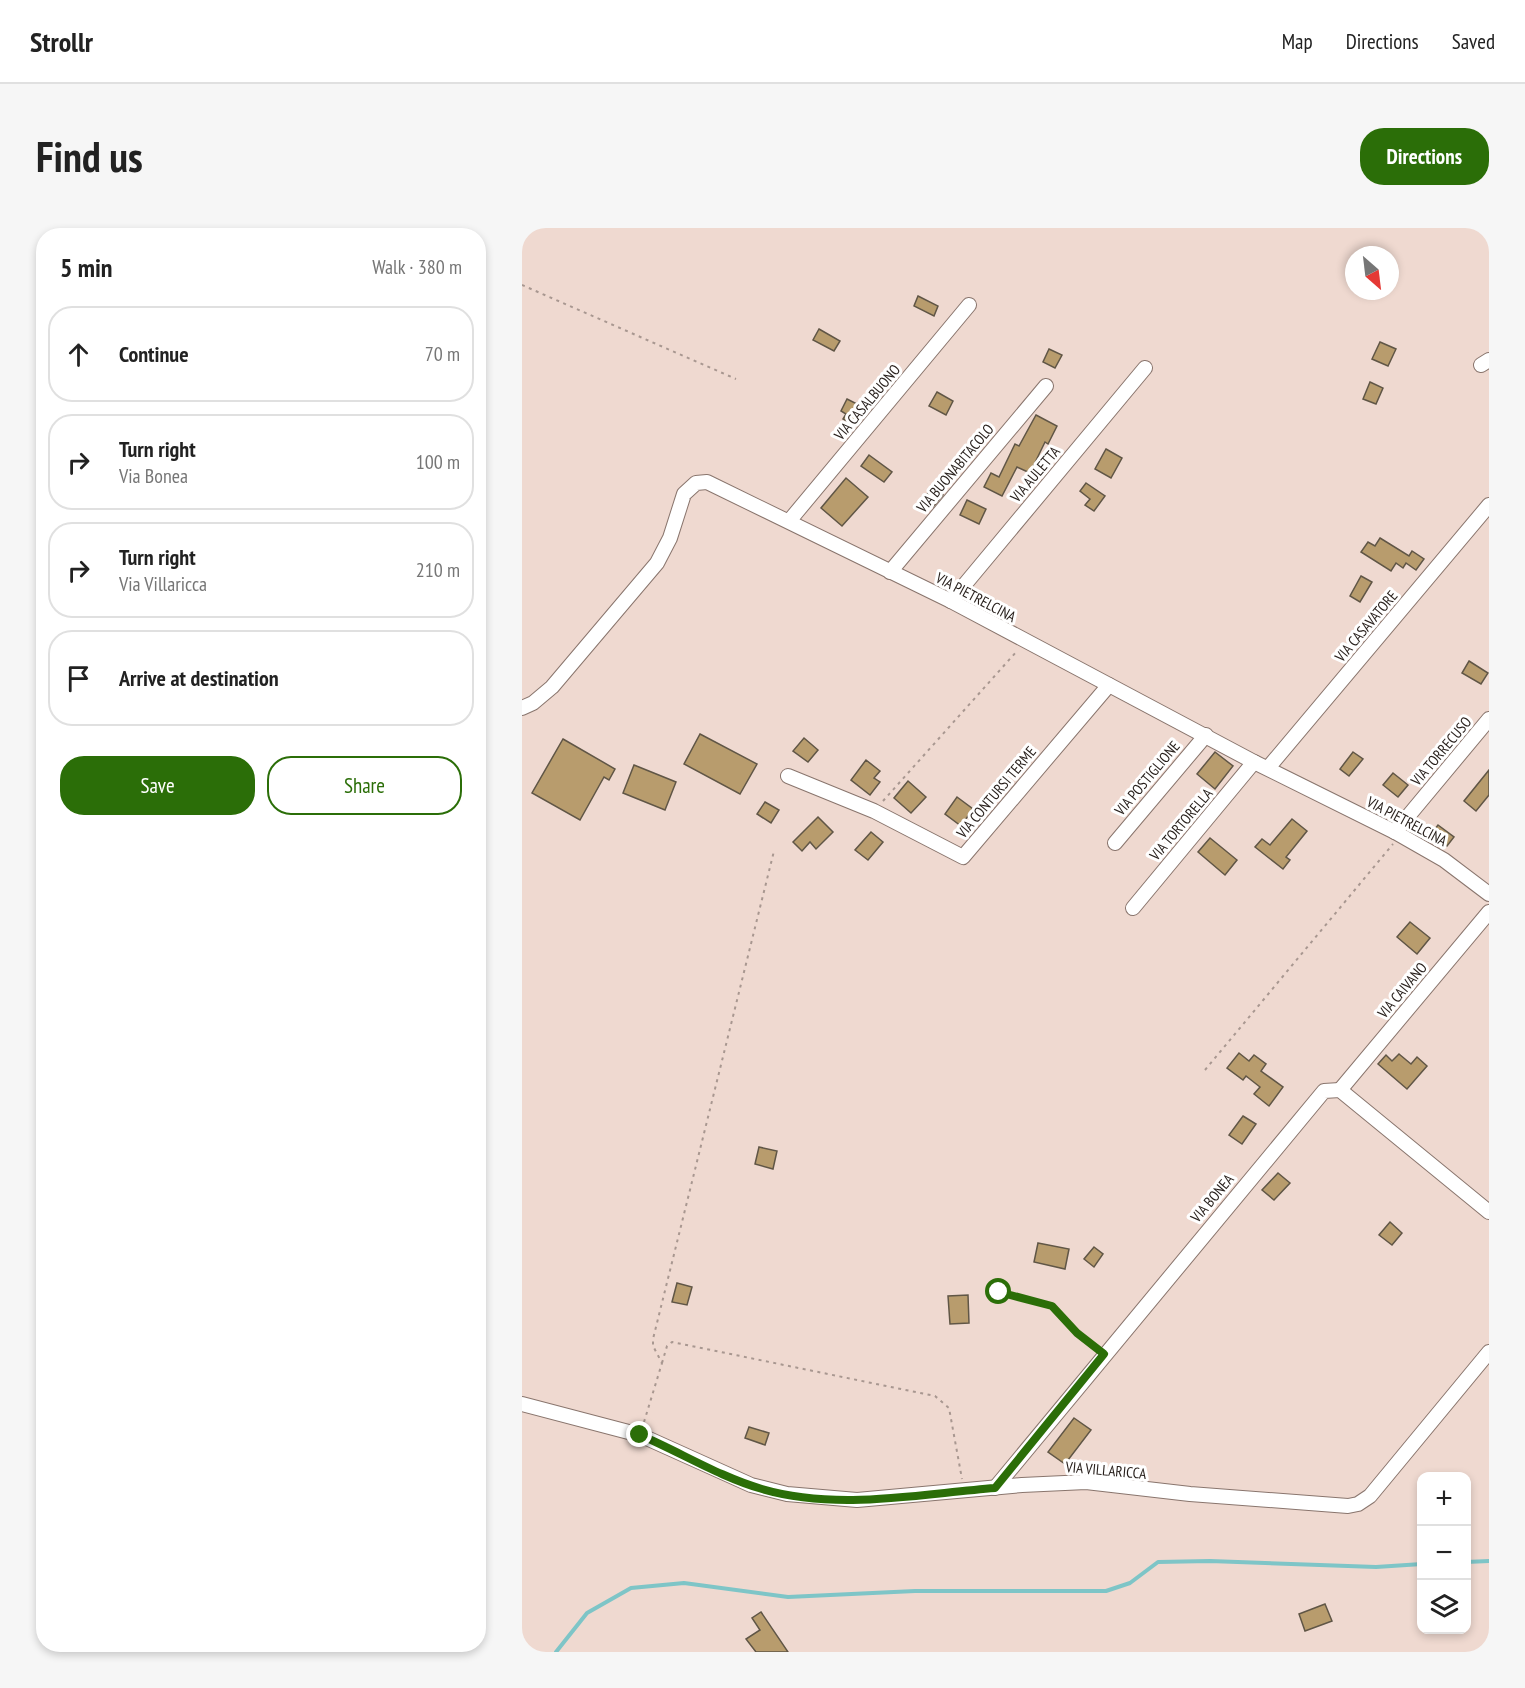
<!DOCTYPE html>
<html lang="en">
<head>
<meta charset="utf-8">
<style>
  body { margin:0; font-family:"PT Sans Narrow",sans-serif; background:#f6f6f6; color:#222 }
  .controls { position:absolute; right:18px; bottom:18px; display:grid; overflow:hidden; border-radius:12px; box-shadow:0 3px 9px #0003 }
  .controls button { width:54px; height:54px; display:grid; place-items:center; padding:0; border:0; border-bottom:2px solid #e0e0e0; background:#fff; color:#222; font:30px sans-serif }
  .compass { position:absolute; left:823px; top:18px; width:54px; height:54px; border-radius:50%; background:#fff; box-shadow:0 3px 9px #0003; rotate:152deg }
  .stop { position:absolute; width:18px; height:18px; margin:-14px; border:4px solid #2b6e08; border-radius:50%; background:#fff }
  .stop.end { background:#2b6e08; border-color:#fff; box-shadow:0 2px 6px #0008 }
  .list { margin:0; padding:0; list-style:none }
  h2 { display:flex; justify-content:space-between; align-items:center; height:78px; margin:0; padding:0 24px; font-size:26px }
  h2 small { font-size:20px; font-weight:400; color:#767676 }
  .list li { display:grid; grid-template-columns:39px 1fr auto; gap:18px; align-items:center; box-sizing:border-box; height:96px; margin:0 12px 12px; padding:0 12px; border:2px solid #e0e0e0; border-radius:24px }
  .list b { display:block; font-size:22px; white-space:nowrap }
  .list p { margin:0; font-size:20px; white-space:nowrap; color:#767676 }
  .list em { font-size:20px; font-style:normal; color:#767676 }
  .actions { display:flex; gap:12px; padding:18px 24px }
  .actions a { flex:1; padding:14px 0; border:2px solid #2b6e08; border-radius:24px; text-align:center; font-size:21px; color:#2b6e08 }
  .actions .main { background:#2b6e08; color:#fff }
  .icon { flex:none; width:33px; height:33px; fill:none; stroke:currentColor; stroke-width:2; stroke-linecap:round; stroke-linejoin:round }
  .map { position:relative; flex:none; width:967px; height:1424px; overflow:hidden; border-radius:24px }
  header { display:flex; align-items:center; gap:36px; box-sizing:border-box; height:84px; padding:0 30px; background:#fff; border-bottom:2px solid #e0e0e0 }
  header strong { font-size:28px }
  nav { display:flex; gap:33px; margin-inline-start:auto; font-size:21px }
  .intro { display:flex; align-items:center; justify-content:space-between; box-sizing:border-box; height:144px; padding:0 36px }
  h1 { margin:0; font-size:42px }
  .button { padding:15px 27px; border-radius:24px; background:#2b6e08; color:#fff; font-size:21px; font-weight:700 }
  main { display:flex; gap:36px; padding:0 36px }
  aside { flex:1; background:#fff; border-radius:24px; box-shadow:0 3px 9px #0003 }
  .map>svg:first-child { display:block }
</style>
</head>
<body>
<header>
<strong>Strollr</strong>
<nav><a>Map</a><a>Directions</a><a>Saved</a></nav>
</header>
<div class="intro"><h1>Find us</h1><a class="button">Directions</a></div>
<main>
<aside>
<h2>5 min<small>Walk · 380 m</small></h2>
<ul class="list">
<li><svg class="icon" aria-label="ahead" viewBox="0 0 24 24"><path d="M12 20V5M6 11l6-6 6 6"/></svg><div><b>Continue</b></div><em>70 m</em></li>
<li><svg class="icon" aria-label="right" viewBox="0 0 24 24"><path d="M7 20v-9h11M14 6l5 5-5 5"/></svg><div><b>Turn right</b><p>Via Bonea</p></div><em>100 m</em></li>
<li><svg class="icon" aria-label="right" viewBox="0 0 24 24"><path d="M7 20v-9h11M14 6l5 5-5 5"/></svg><div><b>Turn right</b><p>Via Villaricca</p></div><em>210 m</em></li>
<li><svg class="icon" aria-label="arrive" viewBox="0 0 24 24"><path d="M6 21V4h12l-3 4 3 4H6"/></svg><div><b>Arrive at destination</b></div></li>
</ul>
<div class="actions"><a class="main">Save</a><a>Share</a></div>
</aside>
<div class="map">
<svg width="967" height="1424" viewBox="0 0 967 1424">
  <rect width="100%" height="100%" fill="#efd9d0"/>
  <g fill="none" stroke-linecap="round" stroke-linejoin="round">
    <g stroke="#7ec5c7" stroke-width="4">
      <polyline points="944,1334 967,1333"/>
      <polyline points="34,1424 65,1385 109,1360 162,1355 266,1369 393,1363 584,1363 608,1355 636,1334 688,1333 854,1339 900,1336"/>
    </g>
  </g>
  <g fill="#b89c6d" stroke="#605646" stroke-width="1.5">
    <polygon points="396,68 416,78 412,88 392,78"/>
    <polygon points="297,101 318,113 312,123 291,112"/>
    <polygon points="858,114 874,121 866,138 850,131"/>
    <polygon points="527,121 540,127 533,140 521,134"/>
    <polygon points="848,154 861,160 854,176 841,171"/>
    <polygon points="415,164 431,173 424,187 407,178"/>
    <polygon points="325,171 341,179 332,197 321,191 324,186 319,183"/>
    <polygon points="514,187 535,198 526,216 523,214 508,245 495,239 480,268 462,259 469,245 477,249 493,216 497,218"/>
    <polygon points="584,221 600,230 589,250 573,241"/>
    <polygon points="347,227 370,244 362,254 339,238"/>
    <polygon points="324,250 346,269 320,298 299,280"/>
    <polygon points="564,255 583,268 572,283 563,277 568,271 558,263"/>
    <polygon points="409,260 421,267 411,279 401,273"/>
    <polygon points="445,272 464,281 457,296 438,287"/>
    <polygon points="858,310 887,328 890,323 902,331 894,342 884,335 881,340 874,335 869,343 839,324 846,314 853,318"/>
    <polygon points="839,348 850,354 838,374 828,368"/>
    <polygon points="947,433 966,445 959,456 940,445"/>
    <polygon points="178,506 235,536 218,566 162,536"/>
    <polygon points="282,510 296,522 286,534 271,523"/>
    <polygon points="41,511 93,541 87,552 82,549 58,592 10,565"/>
    <polygon points="693,524 711,538 693,561 675,546"/>
    <polygon points="831,524 841,531 827,548 818,541"/>
    <polygon points="344,532 358,543 352,550 358,554 348,567 329,552"/>
    <polygon points="112,537 154,554 143,582 101,565"/>
    <polygon points="967,542 967,567 954,583 942,573"/>
    <polygon points="871,545 886,557 876,569 861,557"/>
    <polygon points="386,553 404,569 389,585 372,570"/>
    <polygon points="435,569 451,581 439,598 423,586"/>
    <polygon points="243,574 257,582 249,595 235,586"/>
    <polygon points="296,589 311,604 294,621 288,614 280,623 271,614"/>
    <polygon points="770,591 785,603 764,629 768,632 761,641 733,619 740,611 748,617"/>
    <polygon points="916,597 932,609 925,618 909,606"/>
    <polygon points="349,604 361,614 346,632 333,622"/>
    <polygon points="688,610 715,632 703,647 676,624"/>
    <polygon points="888,694 908,710 895,726 875,709"/>
    <polygon points="717,825 727,833 732,827 744,836 739,843 761,859 747,878 732,866 738,859 724,848 721,852 705,840"/>
    <polygon points="877,826 889,836 895,829 905,838 885,861 856,836 864,827 870,833"/>
    <polygon points="721,888 734,896 720,916 707,907"/>
    <polygon points="237,919 255,923 251,941 233,936"/>
    <polygon points="756,945 768,955 752,972 740,962"/>
    <polygon points="868,994 880,1005 870,1017 857,1007"/>
    <polygon points="516,1015 547,1021 543,1041 512,1034"/>
    <polygon points="572,1019 581,1026 572,1039 562,1031"/>
    <polygon points="155,1055 170,1059 165,1077 150,1074"/>
    <polygon points="446,1067 447,1095 428,1096 426,1068"/>
    <polygon points="552,1190 569,1202 543,1236 526,1224"/>
    <polygon points="227,1199 247,1205 243,1217 223,1210"/>
    <polygon points="803,1376 810,1393 783,1403 777,1386"/>
    <polygon points="239,1384 266,1424 234,1424 224,1411 238,1402 230,1390"/>
  </g>
  <g fill="none" stroke-linecap="round" stroke-linejoin="round">
    <g stroke="#89756d" stroke-width="16">
      <g id="minor">
        <polyline points="959,137 967,132"/>
        <polyline points="268,292 447,77"/>
        <polyline points="368,344 524,158"/>
        <polyline points="429,373 623,140"/>
        <polyline points="0,480 11,475 30,459 135,335 148,310 162,266 174,255 185,254 429,373 732,534 873,604 922,632 967,666"/>
        <polyline points="746,540 967,277"/>
        <polyline points="266,548 352,583 441,629 587,457"/>
        <polyline points="873,604 967,491"/>
        <polyline points="593,615 684,507"/>
        <polyline points="611,680 732,534"/>
        <polyline points="818,862 967,684"/>
        <polyline points="0,1176 118,1207 229,1257 265,1266 335,1272 500,1257 564,1254 668,1266 826,1278 836,1276 848,1268 967,1124"/>
        <polyline points="473,1260 802,863 818,862 967,984"/>
      </g>
    </g>
    <g stroke="#a89790" stroke-width="2" stroke-dasharray="3 4.5" stroke-linecap="butt">
      <polyline points="0,57 214,151"/>
      <polyline points="361,573 495,423"/>
      <polyline points="683,842 871,616"/>
      <polyline points="477,1064 530,1078 541,1092 575,1120"/>
      <polyline points="140,1135 145,1118 150,1114 413,1168 427,1180 440,1251"/>
      <polyline points="122,1194 140,1135 131,1118 131,1111 252,623"/>
    </g>
    <use href="#minor" stroke="#fff" stroke-width="14"/>
  </g>
  <g fill="none" stroke-linecap="round" stroke-linejoin="round">
    <path stroke="#2b6e08" stroke-width="8" d="M118 1207C158 1224 198 1249 240 1261 316 1283 396 1266 473 1260L582 1126 555 1105 530 1078 477 1064"/>
  </g>
  <g text-anchor="middle" dominant-baseline="central" stroke-width="6" stroke-linejoin="round" paint-order="stroke">
    <g font-size="15" fill="#261e1a" stroke="#fff">
      <text transform="translate(345 174) rotate(-50)">VIA CASALBUONO</text>
      <text transform="translate(433 240) rotate(-50)">VIA BUONABITACOLO</text>
      <text transform="translate(513 246) rotate(-50)">VIA AULETTA</text>
      <text transform="translate(454 369) rotate(28)">VIA PIETRELCINA</text>
      <text transform="translate(844 398) rotate(-50)">VIA CASAVATORE</text>
      <text transform="translate(919 523) rotate(-50)">VIA TORRECUSO</text>
      <text transform="translate(625 550) rotate(-50)">VIA POSTIGLIONE</text>
      <text transform="translate(474 564) rotate(-50)">VIA CONTURSI TERME</text>
      <text transform="translate(885 593) rotate(28)">VIA PIETRELCINA</text>
      <text transform="translate(659 596) rotate(-50)">VIA TORTORELLA</text>
      <text transform="translate(880 762) rotate(-50)">VIA CAIVANO</text>
      <text transform="translate(690 970) rotate(-50)">VIA BONEA</text>
      <text transform="translate(584 1242) rotate(5)">VIA VILLARICCA</text>
    </g>
  </g>
</svg>
<div class="controls">
<button>+</button>
<button>−</button>
<button><svg class="icon" aria-label="layers" viewBox="0 0 24 24"><path d="M12 4l9 5-9 5-9-5zM3 14l9 5 9-5"/></svg></button>
</div>
<svg class="compass" viewBox="-18 -18 36 36"><path d="M0-13l5 13h-10z" fill="#e53935"/><path d="M0 13l5-13h-10z" fill="#767676"/></svg>
<div class="stop" style="left:477px;top:1064px"></div>
<div class="stop end" style="left:118px;top:1207px"></div>
</div>
</main>
</body>
</html>
